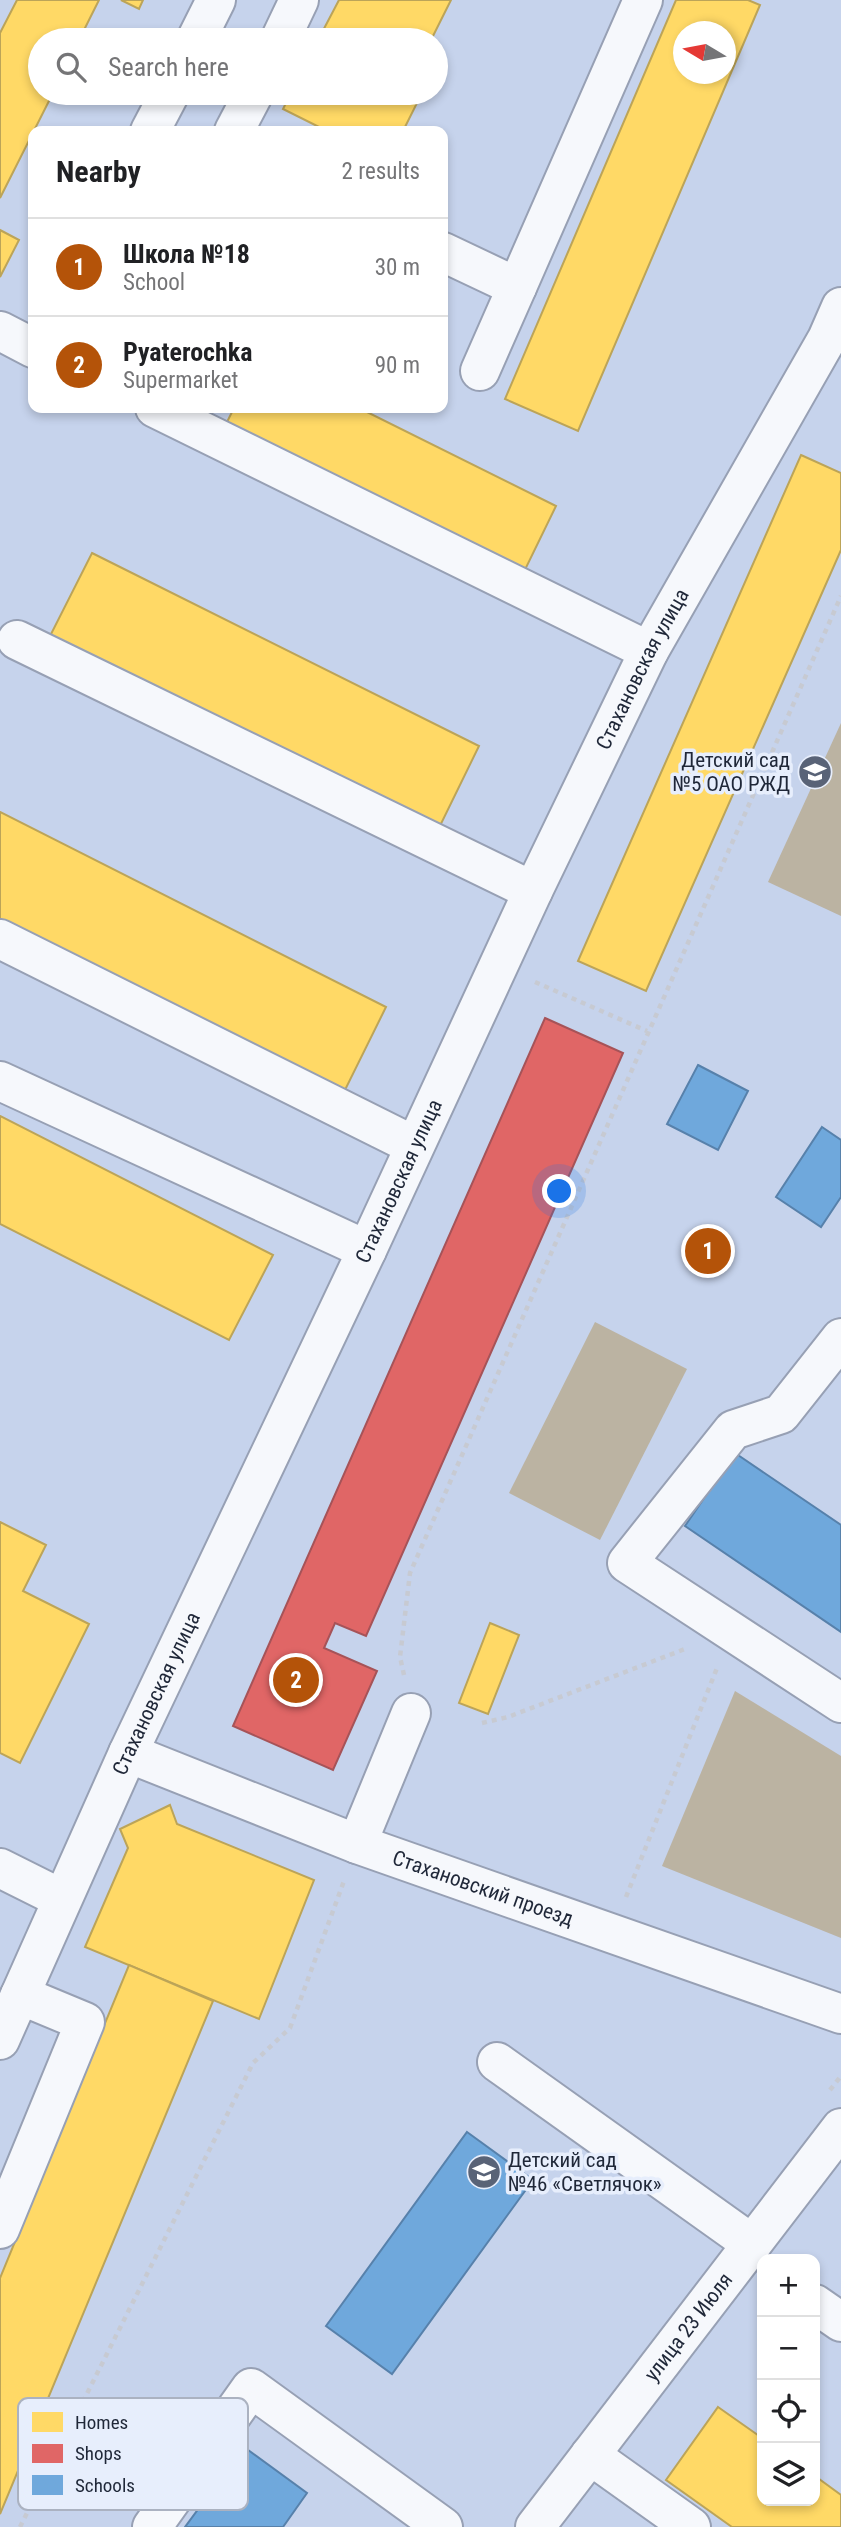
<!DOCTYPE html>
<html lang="en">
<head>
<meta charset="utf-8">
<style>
  body { margin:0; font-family:"Roboto Condensed",sans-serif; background:#f2f2f2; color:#202124 }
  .controls { position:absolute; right:21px; bottom:21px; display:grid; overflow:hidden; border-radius:14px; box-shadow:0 4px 10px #0003 }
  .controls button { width:63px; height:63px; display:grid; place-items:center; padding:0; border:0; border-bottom:2px solid #e0e0e0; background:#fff; color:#202124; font:35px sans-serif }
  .compass { position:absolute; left:673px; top:21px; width:63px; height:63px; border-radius:50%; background:#fff; box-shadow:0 4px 10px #0003; rotate:280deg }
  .you { position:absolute; left:560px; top:1192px; width:24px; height:24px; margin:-18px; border:5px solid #fff; border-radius:50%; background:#1a73e8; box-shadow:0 0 0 10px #1a73e833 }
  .badge { display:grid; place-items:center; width:46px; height:46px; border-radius:50%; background:#b45309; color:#fff; font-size:23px; font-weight:700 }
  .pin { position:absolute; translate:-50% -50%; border:4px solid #fff; box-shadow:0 2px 7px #0006 }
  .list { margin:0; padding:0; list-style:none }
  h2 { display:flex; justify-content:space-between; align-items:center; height:91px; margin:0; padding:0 28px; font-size:30px }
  h2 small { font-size:23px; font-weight:400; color:#757577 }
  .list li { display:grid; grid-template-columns:46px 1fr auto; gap:21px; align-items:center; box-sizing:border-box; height:98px; padding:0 28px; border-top:2px solid #e0e0e0 }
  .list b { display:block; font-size:26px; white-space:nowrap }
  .list p { margin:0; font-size:23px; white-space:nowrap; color:#757577 }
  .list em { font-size:23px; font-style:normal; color:#757577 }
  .icon { flex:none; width:38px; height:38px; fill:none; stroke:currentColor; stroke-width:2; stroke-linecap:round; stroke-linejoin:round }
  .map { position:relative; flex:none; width:841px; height:2527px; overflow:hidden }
  .search { position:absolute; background:#fff; box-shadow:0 4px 10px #0003; left:28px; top:28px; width:420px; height:77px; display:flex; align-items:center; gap:18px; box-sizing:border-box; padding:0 24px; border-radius:38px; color:#757577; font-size:26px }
  .panel { position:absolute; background:#fff; box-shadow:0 4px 10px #0003; left:28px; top:126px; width:420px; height:287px; border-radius:14px }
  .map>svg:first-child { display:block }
</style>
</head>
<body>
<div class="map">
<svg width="841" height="2527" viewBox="0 0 841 2527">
  <rect width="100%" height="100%" fill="#c6d3ec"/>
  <g fill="#bbb3a2">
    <polygon points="841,723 841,916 768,882"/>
    <polygon points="595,1322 687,1369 600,1540 509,1493"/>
    <polygon points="735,1691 841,1756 841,1938 662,1866"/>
  </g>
  <g fill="#ffd966" stroke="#bca458" stroke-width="2" fill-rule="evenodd">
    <polygon points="17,0 99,0 79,40 40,40 40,93 53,93 0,198 0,33"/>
    <polygon points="121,0 143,0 139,9"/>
    <polygon points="339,0 451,0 431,40 318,40"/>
    <path d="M676 0H748L760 5 578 431 505 399ZM684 32H726V74H684Z"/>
    <polygon points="291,93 404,93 402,95 417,103 403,131 327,131 283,109"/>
    <polygon points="0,230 19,240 0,277"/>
    <polygon points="234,408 359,408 556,506 520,580 222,432"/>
    <polygon points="801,455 841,473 841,550 646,991 578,961"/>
    <polygon points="92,553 479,746 437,832 49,638"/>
    <polygon points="0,812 386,1007 344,1092 0,919"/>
    <polygon points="0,1116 273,1255 229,1340 0,1224"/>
    <polygon points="0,1522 46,1545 23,1591 89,1624 20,1763 0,1753"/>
    <polygon points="490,1623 519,1635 488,1714 459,1703"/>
    <polygon points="170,1805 177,1824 314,1880 259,2019 85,1947 128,1848 120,1829"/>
    <polygon points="129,1965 213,2001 0,2514 0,2278"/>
    <polygon points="718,2407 762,2438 762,2501 815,2501 815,2476 841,2495 841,2527 732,2527 666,2480"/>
  </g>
  <polygon fill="#e06666" stroke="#a65358" stroke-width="2" points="545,1018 623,1053 366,1636 335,1623 324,1648 377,1671 333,1770 233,1726"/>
  <g fill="#6fa8dc" stroke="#5781ab" stroke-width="2">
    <polygon points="698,1065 748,1091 718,1150 667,1124"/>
    <polygon points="822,1127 841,1140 841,1197 821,1227 776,1197"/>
    <polygon points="735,1453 841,1525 841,1632 685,1526"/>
    <polygon points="467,2132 533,2180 392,2374 326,2326"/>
    <polygon points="244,2447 307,2493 283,2527 185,2527"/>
  </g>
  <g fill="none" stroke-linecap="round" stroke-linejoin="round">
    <g stroke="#97a0b4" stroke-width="42">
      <g id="minor">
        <polyline points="196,40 216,0"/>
        <polyline points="280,40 299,0"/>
        <polyline points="150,131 170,93"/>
        <polyline points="234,131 254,93"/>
        <polyline points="443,252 517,287 643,0"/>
        <polyline points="0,331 33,348"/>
        <polyline points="480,371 517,287"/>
        <polyline points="155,408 649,651"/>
        <polyline points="17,640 533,891"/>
        <polyline points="0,939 413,1145"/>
        <polyline points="0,1081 367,1250"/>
        <polyline points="841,1338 781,1414 733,1430 627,1563 841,1703"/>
        <path id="s1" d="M128 1753 357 1844 841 2014"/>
        <polyline points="357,1844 411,1713"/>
        <polyline points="0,1868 62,1899"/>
        <path id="s2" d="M0 2040 128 1753 367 1250 533 891 649 651 827 339 841 307"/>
        <polyline points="497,2062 752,2244"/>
        <polyline points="0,2229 85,2022 20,1995"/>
        <polyline points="815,2304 841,2322"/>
        <polyline points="590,2455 691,2527"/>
        <polyline points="152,2527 251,2388 443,2527"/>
        <path id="s3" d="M535 2527 841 2128"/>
      </g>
    </g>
    <g stroke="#c7cad2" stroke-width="4.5" stroke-dasharray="5 5" stroke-linecap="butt">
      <polyline points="535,982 647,1031"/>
      <polyline points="404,1675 400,1657 410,1573 841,596"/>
      <polyline points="482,1723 508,1717 685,1649"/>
      <polyline points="626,1897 717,1668"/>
      <polyline points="830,2090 841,2076"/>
      <polyline points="20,2527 253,2063 290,2028 344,1881"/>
    </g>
    <use href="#minor" stroke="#f6f8fc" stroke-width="38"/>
  </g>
  <defs>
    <g id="school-disc" transform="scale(1.75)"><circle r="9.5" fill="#596377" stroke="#e7eefc"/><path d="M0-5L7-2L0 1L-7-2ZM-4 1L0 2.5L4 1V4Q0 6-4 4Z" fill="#fff"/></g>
  </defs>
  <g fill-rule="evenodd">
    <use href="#school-disc" x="815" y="772"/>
    <use href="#school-disc" x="484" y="2172"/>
  </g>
  <g text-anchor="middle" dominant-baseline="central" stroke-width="7" stroke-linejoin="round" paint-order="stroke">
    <g font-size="21" fill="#1f2738" stroke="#e7eefc">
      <text stroke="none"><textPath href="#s2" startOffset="1514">Стахановская улица</textPath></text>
      <text stroke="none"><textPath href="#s2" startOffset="947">Стахановская улица</textPath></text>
      <text stroke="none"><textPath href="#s2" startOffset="380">Стахановская улица</textPath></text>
      <text stroke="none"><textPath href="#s1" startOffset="380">Стахановский проезд</textPath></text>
      <text stroke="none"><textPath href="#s3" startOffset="252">улица 23 Июля</textPath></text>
    </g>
    <g font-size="21" fill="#1f2738" stroke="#e7eefc" text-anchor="end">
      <text x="790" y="760">Детский сад<tspan x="790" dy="24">№5 ОАО РЖД</tspan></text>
      <text x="508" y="2160" text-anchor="start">Детский сад<tspan x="508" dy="24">№46 «Светлячок»</tspan></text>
    </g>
  </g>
  <rect x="18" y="2398" width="230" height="112" rx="10" fill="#e7eefc" stroke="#abb2c1" stroke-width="2"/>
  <rect x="32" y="2412" width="31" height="20" fill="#ffd966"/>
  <rect x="32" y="2444" width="31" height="19" fill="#e06666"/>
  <rect x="32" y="2475" width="31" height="20" fill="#6fa8dc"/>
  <g font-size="19" fill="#1f2738">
    <text x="75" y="2429">Homes</text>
    <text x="75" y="2460">Shops</text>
    <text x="75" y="2492">Schools</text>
  </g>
</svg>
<div class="controls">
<button>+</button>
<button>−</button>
<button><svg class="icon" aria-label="locate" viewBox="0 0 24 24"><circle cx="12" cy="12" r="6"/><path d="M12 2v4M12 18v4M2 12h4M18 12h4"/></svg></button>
<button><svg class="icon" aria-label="layers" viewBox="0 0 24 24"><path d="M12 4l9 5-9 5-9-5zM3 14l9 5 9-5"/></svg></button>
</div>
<svg class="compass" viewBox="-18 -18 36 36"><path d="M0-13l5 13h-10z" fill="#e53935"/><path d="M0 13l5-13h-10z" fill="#757577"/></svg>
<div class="you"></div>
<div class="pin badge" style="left:708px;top:1251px">1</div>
<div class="pin badge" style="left:296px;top:1680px">2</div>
<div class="search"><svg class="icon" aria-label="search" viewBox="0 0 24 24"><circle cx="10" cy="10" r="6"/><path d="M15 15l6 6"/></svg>Search here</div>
<section class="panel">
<h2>Nearby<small>2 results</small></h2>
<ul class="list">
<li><span class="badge">1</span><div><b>Школа №18</b><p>School</p></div><em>30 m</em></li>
<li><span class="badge">2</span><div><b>Pyaterochka</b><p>Supermarket</p></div><em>90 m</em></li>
</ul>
</section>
</div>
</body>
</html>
